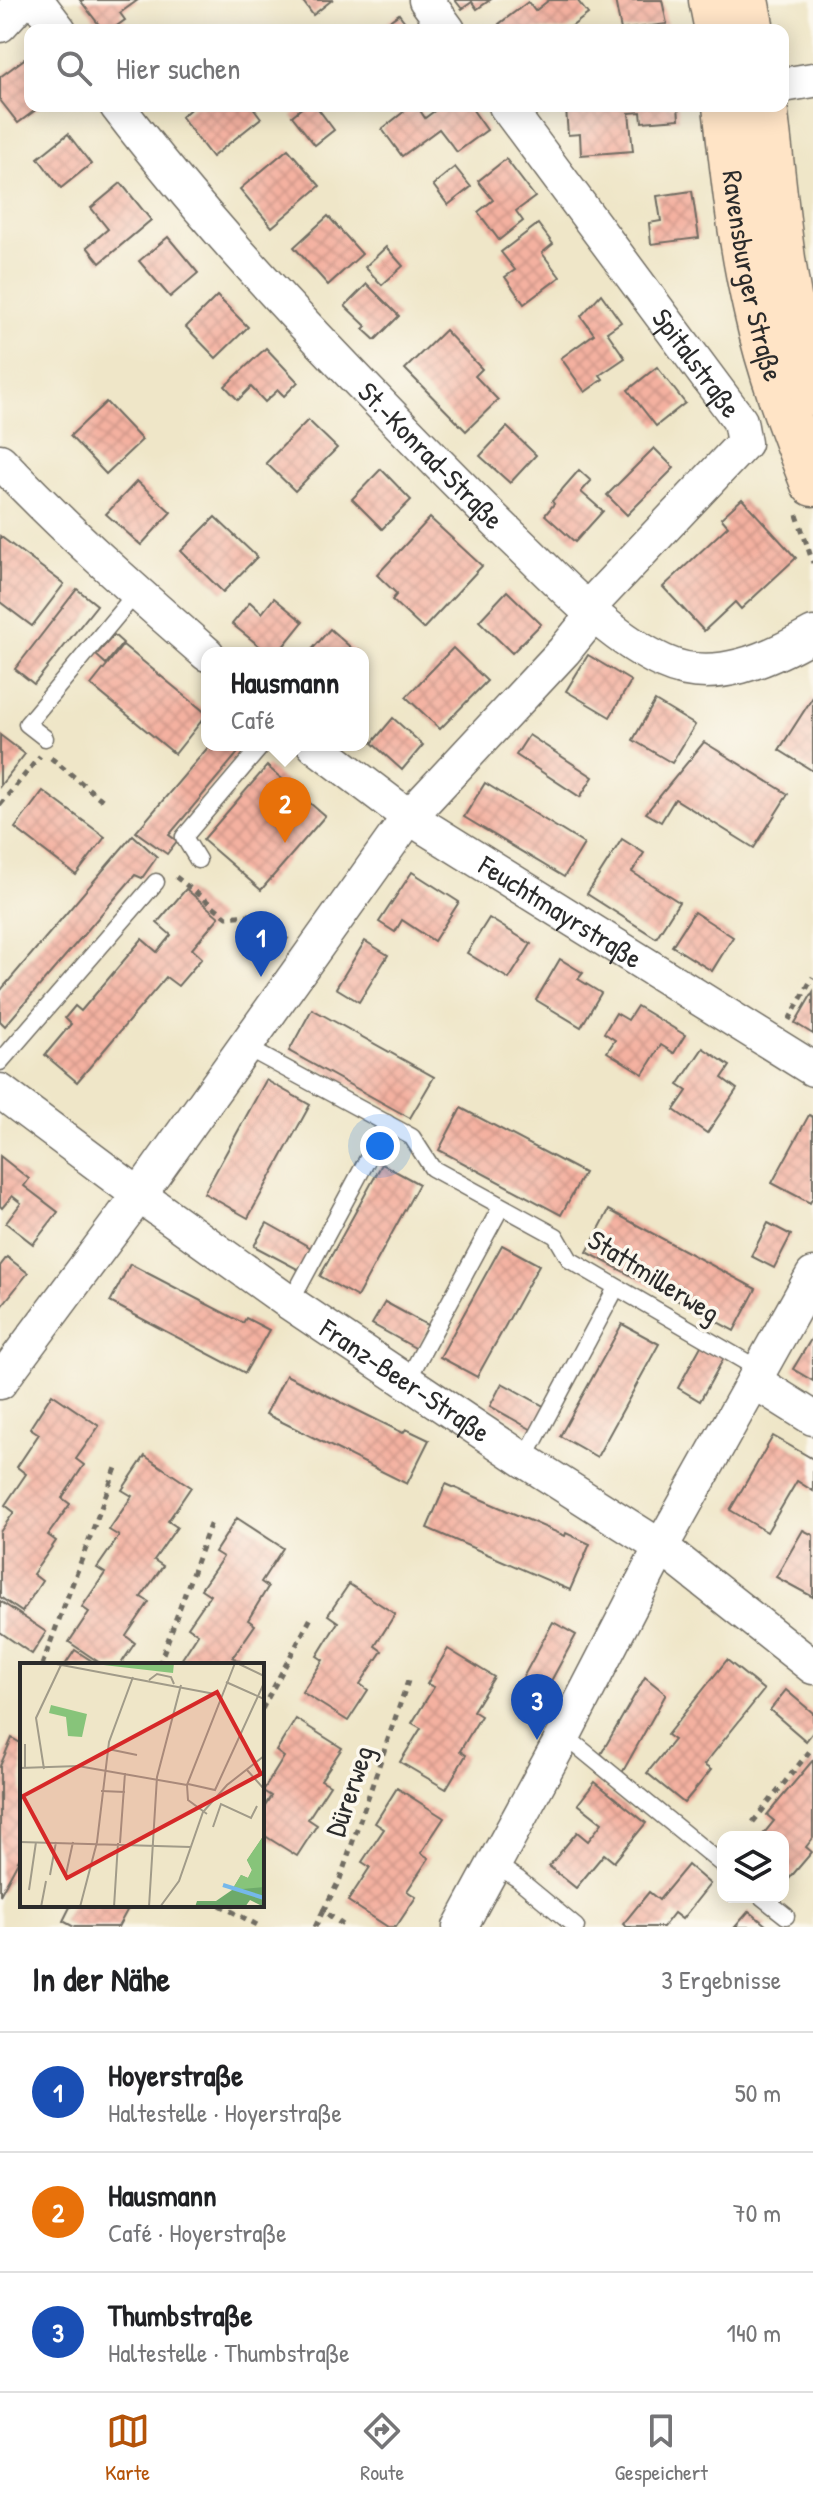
<!DOCTYPE html>
<html lang="de">
<head>
<meta charset="utf-8">
<style>
  body { margin:0; font-family:"Patrick Hand",sans-serif; background:#f6f6f6; color:#202124 }
  .controls { position:absolute; right:24px; bottom:24px; display:grid; overflow:hidden; border-radius:16px; box-shadow:0 4px 20px #0003 }
  .controls button { width:72px; height:72px; display:grid; place-items:center; padding:0; border:0; border-bottom:2px solid #e0e0e0; background:#fff; color:#202124; font:40px sans-serif }
  .you { position:absolute; left:380px; top:1146px; width:28px; height:28px; margin:-20px; border:6px solid #fff; border-radius:50%; background:#1a73e8; box-shadow:0 0 0 12px #1a73e833 }
  .badge { display:grid; place-items:center; width:52px; height:52px; border-radius:50%; background:#b45309; color:#fff; font-size:26px; font-weight:700 }
  .pin { position:absolute; translate:-50% -66px; filter:drop-shadow(0 2px 4px #0008) }
  .pin::after { content:''; position:absolute; top:42px; width:28px; height:24px; background:inherit; clip-path:polygon(0 0,100% 0,50% 100%) }
  .popup { position:absolute; left:201px; top:647px; width:168px; height:104px; box-sizing:border-box; display:grid; place-content:center; border-radius:16px; background:#fff; filter:drop-shadow(0 2px 6px #0005); font-size:26px; white-space:nowrap; color:#757577 }
  .popup b { font-size:30px; color:#202124 }
  .popup::after { content:''; position:absolute; left:50%; top:100%; margin-left:-16px; border:16px solid transparent; border-top-color:#fff }
  .list { margin:0; padding:0; list-style:none }
  h2 { display:flex; justify-content:space-between; align-items:center; height:104px; margin:0; padding:0 32px; font-size:34px }
  h2 small { font-size:26px; font-weight:400; color:#757577 }
  .list li { display:grid; grid-template-columns:52px 1fr auto; gap:24px; align-items:center; box-sizing:border-box; height:120px; padding:0 32px; border-top:2px solid #e0e0e0 }
  .list b { display:block; font-size:30px; white-space:nowrap }
  .list p { margin:0; font-size:26px; white-space:nowrap; color:#757577 }
  .list em { font-size:26px; font-style:normal; color:#757577 }
  .icon { flex:none; width:44px; height:44px; fill:none; stroke:currentColor; stroke-width:2; stroke-linecap:round; stroke-linejoin:round }
  .map { position:relative; flex:none; width:813px; height:1927px; overflow:hidden }
  .search { position:absolute; background:#fff; box-shadow:0 4px 20px #0003; left:24px; right:24px; top:24px; height:88px; display:flex; align-items:center; gap:20px; box-sizing:border-box; padding:0 28px; border-radius:16px; color:#757577; font-size:30px }
  .sheet { height:464px; background:#fff }
  nav { display:flex; justify-content:space-around; align-items:center; box-sizing:border-box; height:112px; border-top:2px solid #e0e0e0; background:#fff; font-size:22px; color:#757577 }
  nav a { display:grid; justify-items:center; gap:4px }
  nav .on { color:#b45309 }
  .map>svg:first-child { display:block }
</style>
</head>
<body>
<div class="map">
<svg width="813" height="1927" viewBox="0 0 813 1927">
  <defs>
    <pattern id="building-cross-hatch" width="8" height="8" patternUnits="userSpaceOnUse" patternTransform="scale(2)"><rect width="8" height="8" fill="#f4b1a0"/><path d="M0 0l8 8M0 8l8-8" fill="none" stroke="#d1988a"/></pattern>
  </defs>
  <rect width="100%" height="100%" fill="#fbf7ec"/>
  <filter id="ink" filterUnits="userSpaceOnUse"><feTurbulence type="fractalNoise" baseFrequency=".0125" numOctaves="2"/><feDisplacementMap in="SourceGraphic" scale="16" xChannelSelector="R" yChannelSelector="G"/><feConvolveMatrix kernelMatrix="1 2 1 2 8 2 1 2 1" color-interpolation-filters="sRGB"/></filter>
  <filter id="wash" filterUnits="userSpaceOnUse"><feTurbulence type="fractalNoise" baseFrequency=".006" numOctaves="4" result="noise"/><feDisplacementMap in="SourceGraphic" scale="32" xChannelSelector="R" yChannelSelector="G"/><feGaussianBlur stdDeviation="1.8" result="paint"/><feColorMatrix in="noise" values="0 0 0 0 0 0 0 0 0 0 0 0 0 0 0 0 0 1.4 0 .05"/><feComposite in="paint" operator="in"/></filter>
  <g filter="url(#wash)">
    <rect width="100%" height="100%" fill="#efe6c8"/>
    <g id="blocks">
      <g fill="url(#building-cross-hatch)">
        <polygon points="80,0 138,0 120,13 125,20 111,30 103,30"/>
        <polygon points="302,0 332,0 313,15"/>
        <polygon points="455,0 490,0 477,9 472,2 462,9"/>
        <polygon points="549,0 577,0 588,14 567,30 504,30 499,24 528,2 535,11"/>
        <polygon points="615,0 662,0 667,24 621,30"/>
        <polygon points="399,14 411,30 377,30"/>
        <polygon points="27,57 30,61 30,106 41,106 18,123 0,100 0,77"/>
        <polygon points="194,106 252,106 261,118 212,157 181,117"/>
        <polygon points="304,106 316,106 334,130 315,145 292,116"/>
        <polygon points="411,106 417,106 425,118 441,106 470,106 487,130 457,152 439,129 402,156 382,129"/>
        <polygon points="552,106 678,106 679,119 642,122 641,112 629,113 633,151 581,155 580,134 568,135 566,109 552,110"/>
        <polygon points="68,134 91,164 61,188 38,158"/>
        <polygon points="288,149 320,186 272,227 240,189"/>
        <polygon points="506,159 535,197 516,211 523,221 499,240 478,212 493,200 478,181"/>
        <polygon points="455,167 471,187 448,205 433,185"/>
        <polygon points="121,183 151,220 100,263 87,247 108,229 91,208"/>
        <polygon points="692,191 699,238 651,244 649,223 661,221 657,196"/>
        <polygon points="328,216 362,254 328,285 294,247"/>
        <polygon points="538,224 553,244 542,253 560,277 524,304 505,277 515,270 501,252"/>
        <polygon points="168,237 198,273 170,297 139,261"/>
        <polygon points="386,247 403,266 382,285 365,267"/>
        <polygon points="367,284 399,316 375,340 363,329 366,326 345,306"/>
        <polygon points="601,294 621,322 607,332 625,358 600,375 603,379 585,392 561,358 594,334 581,316"/>
        <polygon points="217,296 248,327 216,358 186,327"/>
        <polygon points="445,330 482,369 475,376 498,400 466,431 405,369"/>
        <polygon points="266,348 298,382 284,396 278,390 265,402 251,387 238,400 225,386"/>
        <polygon points="657,367 685,403 656,426 628,390"/>
        <polygon points="106,402 142,440 106,474 70,436"/>
        <polygon points="308,420 337,448 295,491 266,463"/>
        <polygon points="507,427 536,455 510,483 480,456"/>
        <polygon points="654,448 674,468 627,515 607,495"/>
        <polygon points="381,469 411,500 382,529 352,499"/>
        <polygon points="579,470 591,481 581,492 603,511 575,542 545,515 554,504 552,501"/>
        <polygon points="137,481 171,512 141,545 106,514"/>
        <polygon points="742,499 796,558 741,609 735,602 704,631 663,587 728,526 721,518"/>
        <polygon points="215,517 257,557 223,592 181,551"/>
        <polygon points="430,518 482,566 423,629 392,600 397,594 377,575"/>
        <polygon points="0,536 64,584 32,626 0,602"/>
        <polygon points="77,589 97,605 34,684 15,669"/>
        <polygon points="507,591 541,624 512,653 479,621"/>
        <polygon points="274,598 303,622 278,653 268,653 232,624 250,602 262,613"/>
        <polygon points="330,629 357,653 309,653"/>
        <polygon points="114,635 123,643 106,664 96,655"/>
        <polygon points="123,645 207,714 175,754 91,685"/>
        <polygon points="453,648 487,681 440,729 406,697"/>
        <polygon points="588,655 631,681 610,717 566,691"/>
        <polygon points="813,697 813,771 779,750"/>
        <polygon points="655,701 695,725 672,763 633,740"/>
        <polygon points="393,718 423,745 402,770 372,743"/>
        <polygon points="0,735 25,754 0,786"/>
        <polygon points="529,735 593,777 580,797 516,755"/>
        <polygon points="704,742 788,794 754,848 675,799 661,822 646,813"/>
        <polygon points="210,745 243,747 169,835 177,841 167,854 136,832"/>
        <polygon points="267,766 325,816 261,890 203,840"/>
        <polygon points="485,783 584,844 564,877 464,817"/>
        <polygon points="43,791 105,837 76,875 15,828"/>
        <polygon points="133,835 157,857 142,878 135,875 5,1026 0,1021 0,991"/>
        <polygon points="622,839 644,853 632,872 679,902 656,938 587,894"/>
        <polygon points="412,872 459,902 434,941 402,920 395,932 379,922"/>
        <polygon points="186,889 219,917 192,949 202,958 178,986 166,977 77,1082 45,1055 71,1024 65,1018 75,1006 81,1011 142,939 157,952 171,935 157,923"/>
        <polygon points="694,912 733,937 712,971 672,946"/>
        <polygon points="489,918 531,944 509,979 467,953"/>
        <polygon points="365,941 388,955 359,1002 336,988"/>
        <polygon points="560,959 583,973 578,979 601,993 581,1027 536,1000"/>
        <polygon points="813,992 813,1034 795,1023"/>
        <polygon points="637,1006 685,1035 674,1053 661,1045 643,1074 607,1052 615,1040 604,1033 616,1013 628,1020"/>
        <polygon points="312,1009 434,1077 410,1118 289,1051"/>
        <polygon points="703,1048 730,1066 722,1078 737,1089 707,1133 674,1110 687,1091 678,1085"/>
        <polygon points="266,1080 310,1105 248,1218 204,1193"/>
        <polygon points="461,1108 584,1173 561,1215 439,1150"/>
        <polygon points="809,1115 813,1117 813,1197 810,1203 772,1183"/>
        <polygon points="0,1156 29,1179 24,1186 58,1212 33,1244 6,1223 21,1203 12,1196 2,1208 0,1206"/>
        <polygon points="382,1164 419,1184 357,1297 320,1276"/>
        <polygon points="609,1210 756,1289 734,1331 587,1252"/>
        <polygon points="267,1223 311,1248 299,1270 254,1246"/>
        <polygon points="768,1223 791,1235 774,1268 751,1256"/>
        <polygon points="502,1245 539,1265 477,1377 440,1357"/>
        <polygon points="7,1257 28,1273 0,1308 0,1266"/>
        <polygon points="130,1264 243,1323 246,1318 269,1330 245,1373 110,1302"/>
        <polygon points="385,1302 429,1326 417,1349 372,1324"/>
        <polygon points="622,1324 659,1344 597,1457 560,1436"/>
        <polygon points="813,1336 813,1381 793,1369"/>
        <polygon points="702,1344 725,1356 700,1401 678,1388"/>
        <polygon points="286,1375 403,1433 406,1429 429,1440 407,1484 266,1414"/>
        <polygon points="502,1383 547,1408 534,1431 490,1406"/>
        <polygon points="52,1394 99,1426 76,1459 84,1465 62,1498 70,1504 48,1535 56,1541 33,1574 42,1581 22,1612 0,1597 0,1532 14,1512 5,1505 26,1474 17,1467 39,1434 30,1428"/>
        <polygon points="773,1436 813,1459 813,1491 797,1481 767,1532 730,1510"/>
        <polygon points="145,1456 191,1487 168,1521 177,1527 154,1560 163,1566 141,1597 149,1602 126,1636 135,1643 120,1665 103,1665 69,1642 89,1612 82,1607 105,1573 97,1568 119,1536 109,1530 132,1496 122,1490"/>
        <polygon points="446,1484 565,1536 566,1533 590,1544 570,1590 427,1528"/>
        <polygon points="237,1518 283,1548 261,1582 268,1587 248,1620 255,1625 233,1657 241,1662 239,1665 178,1665 198,1634 188,1627 210,1595 201,1589 223,1557 215,1552"/>
        <polygon points="803,1530 813,1535 813,1597 776,1577"/>
        <polygon points="349,1584 395,1614 375,1646 382,1651 360,1684 368,1690 348,1721 302,1692 323,1660 317,1656 338,1622 328,1615"/>
        <polygon points="0,1601 46,1632 32,1654 0,1632"/>
        <polygon points="553,1622 576,1635 544,1694 521,1681"/>
        <polygon points="448,1649 494,1677 473,1711 481,1716 460,1751 466,1755 446,1789 400,1762 421,1728 412,1723 434,1687 427,1684"/>
        <polygon points="75,1650 98,1665 65,1665"/>
        <polygon points="727,1660 764,1690 704,1765 711,1770 684,1803 647,1773 674,1740 667,1735"/>
        <polygon points="645,1677 666,1694 622,1773 601,1754"/>
        <polygon points="786,1690 813,1713 813,1732 806,1741 770,1710"/>
        <polygon points="296,1719 342,1748 321,1780 330,1785 308,1819 317,1825 297,1856 262,1834 262,1810 271,1796 263,1791 284,1757 276,1751"/>
        <polygon points="12,1738 22,1744 22,1854 0,1895 0,1766"/>
        <polygon points="813,1760 813,1838 806,1847 812,1852 783,1886 783,1837 761,1837 774,1821 767,1815"/>
        <polygon points="595,1782 646,1823 614,1862 604,1854 576,1888 549,1866 577,1832 588,1841 602,1823 578,1804"/>
        <polygon points="397,1788 444,1818 421,1853 429,1858 407,1891 416,1897 396,1927 388,1927 348,1901 370,1867 362,1862 384,1829 375,1823"/>
        <polygon points="688,1865 710,1884 682,1919 674,1913 663,1927 627,1927 623,1924 649,1892 659,1900"/>
        <polygon points="71,1905 130,1905 118,1927 74,1927 63,1921"/>
        <polygon points="749,1911 768,1927 735,1927"/>
      </g>
    </g>
  </g>
  <g filter="url(#ink)">
    <use href="#blocks" fill-opacity="0" stroke="#706c62" stroke-width="2"/>
    <g fill="none" stroke-linecap="round" stroke-linejoin="round">
      <g stroke="#706c62" stroke-width="19">
        <g id="service">
          <polyline points="45,738 27,724 136,593"/>
          <polyline points="198,860 184,837 262,745"/>
          <polyline points="244,1046 412,1137 432,1168 556,1236 570,1260 760,1370"/>
          <polyline points="0,1062 156,882"/>
          <polyline points="290,1303 387,1123"/>
          <polyline points="407,1381 501,1207"/>
          <polyline points="524,1460 616,1288"/>
          <polyline points="564,1735 723,1865"/>
          <polyline points="495,1864 518,1879 576,1927"/>
          <polyline points="762,1897 786,1916"/>
        </g>
      </g>
      <g stroke="#706c62" stroke-width="37">
        <g id="minor">
          <polyline points="36,0 59,30"/>
          <polyline points="426,0 448,30"/>
          <polyline points="0,25 23,0"/>
          <polyline points="783,85 813,80"/>
          <path id="s1" d="M117 106C193 206 278 298 365 388 413 438 461 487 510 535 557 579 605 635 664 662 714 685 769 659 813 634"/>
          <path id="s2" d="M506 106 740 421 744 443 588 608"/>
          <path d="M0 461C65 530 136 592 207 654"/>
          <path id="s3" d="M314 745 409 817 813 1069"/>
          <path id="s4" d="M0 1091 139 1195 290 1303 524 1460 661 1547 813 1667"/>
          <polyline points="754,1381 813,1418"/>
          <polyline points="0,1382 139,1195 409,817 564,651 594,614"/>
          <polyline points="460,1927 564,1735 661,1547 813,1275"/>
        </g>
      </g>
      <g stroke="#706c62" stroke-width="47">
        <g id="secondary">
          <polyline points="711,0 717,30"/>
          <polyline points="746,0 752,30"/>
          <path id="s5" d="M725 106C733 175 740 243 756 311 769 371 791 428 813 484"/>
          <path d="M765 106C777 202 782 301 813 394"/>
        </g>
      </g>
      <g stroke="#706c62" stroke-width="5" stroke-dasharray="6 6" stroke-linecap="butt">
        <polyline points="797,515 813,563"/>
        <polyline points="51,758 106,803"/>
        <polyline points="0,805 40,756"/>
        <polyline points="176,877 227,917 249,915 288,940"/>
        <polyline points="789,1020 813,977"/>
        <polyline points="42,1665 116,1468"/>
        <polyline points="159,1665 211,1522"/>
        <polyline points="262,1709 312,1616"/>
        <polyline points="753,1822 813,1747"/>
        <polyline points="220,1905 261,1927"/>
        <polyline points="323,1911 340,1879 408,1681"/>
        <polyline points="315,1927 323,1911 346,1927"/>
      </g>
      <use href="#service" stroke="#fff" stroke-width="16"/>
      <use href="#minor" stroke="#fff" stroke-width="34"/>
      <use href="#secondary" stroke="#ffe4c6" stroke-width="44"/>
    </g>
  </g>
  <g text-anchor="middle" dominant-baseline="central" stroke-width="7" stroke-linejoin="round" paint-order="stroke">
    <g font-size="28" fill="#2b2b2b" stroke="#fbf7ec">
      <text stroke="none"><textPath href="#s5" startOffset="172">Ravensburger Straße</textPath></text>
      <text stroke="none"><textPath href="#s2" startOffset="320">Spitalstraße</textPath></text>
      <text stroke="none"><textPath href="#s1" startOffset="470">St.-Konrad-Straße</textPath></text>
      <text stroke="none"><textPath href="#s3" startOffset="298">Feuchtmayrstraße</textPath></text>
      <text transform="translate(654 1276) rotate(32)">Stattmillerweg</text>
      <text stroke="none"><textPath href="#s4" startOffset="498">Franz-Beer-Straße</textPath></text>
      <text transform="translate(349 1791) rotate(-71)">Dürerweg</text>
    </g>
  </g>
  <g transform="translate(20 1663)">
    <rect width="244" height="244" fill="#efe6c8"/>
    <path d="M242 175 244 244 230 237 225 244H175L177 238H196L212 227 221 212 228 215 232 207 227 197Z" fill="#6daa6a"/>
    <path d="M66 0H154L153 10Z" fill="#87c47a"/>
    <path d="M31 42 67 51 62 74 48 73 46 54 29 50ZM242 175 244 224 212 227 221 212 228 215 232 207 227 197Z" fill="#87c47a"/>
    <path fill="none" stroke="#75b8eb" stroke-width="4" d="M203 222 244 235"/>
    <path fill="none" stroke="#a19b89" stroke-width="2" d="M31 0 200 32M217 0 244 13M129 17 137 11 151 14 154 21M206 19 244 36M88 86 117 92M0 105 58 103 167 122M5 106V81M24 106 16 55 41 2M227 107 244 126M168 121 195 127 244 20M81 128 105 129M187 151 168 137 167 122 215 0M193 164 201 141 231 155 237 143M0 179 171 184M100 180 105 110M46 211 53 179M30 212 36 179M9 227 16 179M21 244 26 218M60 244 77 179 89 79 113 14M94 244 98 180M129 244 137 114 161 22M140 244 159 218 183 149 207 122 244 93"/>
    <path fill="#d62828" fill-opacity="0.15" stroke="#d62828" stroke-width="4" d="M197 29 241 111 47 215 3 133Z"/>
    <rect width="244" height="244" fill="none" stroke="#2b2b2b" stroke-width="4"/>
  </g>
</svg>
<div class="controls">
<button><svg class="icon" aria-label="layers" viewBox="0 0 24 24"><path d="M12 4l9 5-9 5-9-5zM3 14l9 5 9-5"/></svg></button>
</div>
<div class="you"></div>
<div class="pin badge" style="left:261px;top:977px;background:#1a4fb4">1</div>
<div class="pin badge" style="left:285px;top:843px;background:#e8710a">2</div>
<div class="popup"><b>Hausmann</b>Café</div>
<div class="pin badge" style="left:537px;top:1740px;background:#1a4fb4">3</div>
<div class="search"><svg class="icon" aria-label="search" viewBox="0 0 24 24"><circle cx="10" cy="10" r="6"/><path d="M15 15l6 6"/></svg>Hier suchen</div>
</div>
<section class="sheet">
<h2>In der Nähe<small>3 Ergebnisse</small></h2>
<ul class="list">
<li><span class="badge" style="background:#1a4fb4">1</span><div><b>Hoyerstraße</b><p>Haltestelle · Hoyerstraße</p></div><em>50 m</em></li>
<li><span class="badge" style="background:#e8710a">2</span><div><b>Hausmann</b><p>Café · Hoyerstraße</p></div><em>70 m</em></li>
<li><span class="badge" style="background:#1a4fb4">3</span><div><b>Thumbstraße</b><p>Haltestelle · Thumbstraße</p></div><em>140 m</em></li>
</ul>
</section>
<nav>
<a class="on"><svg class="icon" aria-label="map" viewBox="0 0 24 24"><path d="M3 6l6-2 6 2 6-2v14l-6 2-6-2-6 2zM9 4v14M15 6v14"/></svg>Karte</a>
<a><svg class="icon" aria-label="directions" viewBox="0 0 24 24"><path d="M12 3l9 9-9 9-9-9zM9 14v-3h6M13 9l2 2-2 2"/></svg>Route</a>
<a><svg class="icon" aria-label="saved" viewBox="0 0 24 24"><path d="M7 4h10v16l-5-4-5 4z"/></svg>Gespeichert</a>
</nav>
</body>
</html>
